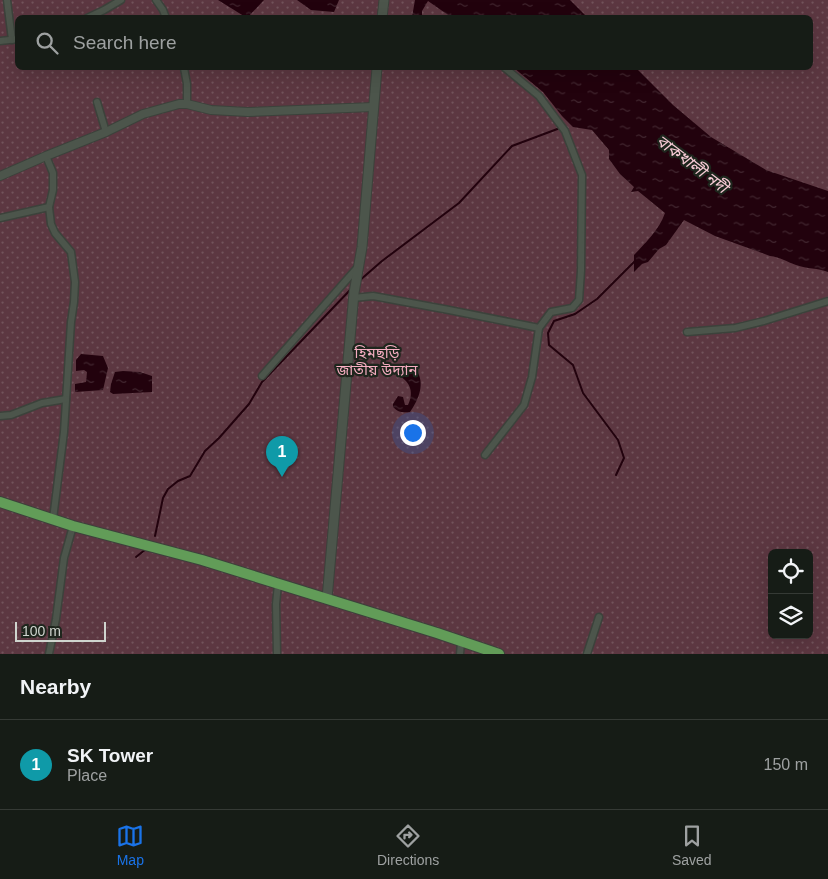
<!DOCTYPE html>
<html lang="en">
<head>
<meta charset="utf-8">
<style>
  body { margin:0; font-family:Arial,"Noto Sans Bengali",sans-serif; background:#232923; color:#f1f3f6 }
  .controls { position:absolute; right:15px; bottom:15px; display:grid; overflow:hidden; border-radius:8px; box-shadow:0 5px 20px #0002 }
  .controls button { width:45px; height:45px; display:grid; place-items:center; padding:0; border:0; border-bottom:1px solid #353a35; background:#161c16; color:#f1f3f6; font:25px sans-serif }
  .scale { position:absolute; left:15px; bottom:12px; width:91px; box-sizing:border-box; padding-left:5px; border:2px solid #cfd4ce; border-top:0; font-size:14px; line-height:18px; white-space:nowrap; color:#cfd4ce; -webkit-text-stroke:4px #1e261d; paint-order:stroke }
  .you { position:absolute; left:412px; top:432px; width:18px; height:18px; margin:-12px; border:4px solid #fff; border-radius:50%; background:#1a73e8; box-shadow:0 0 0 8px #1a73e833 }
  .badge { display:grid; place-items:center; width:32px; height:32px; border-radius:50%; background:#1a73e8; color:#fff; font-size:16px; font-weight:700 }
  .pin { position:absolute; translate:-50% -41px; filter:drop-shadow(0 1px 2px #0008) }
  .pin::after { content:''; position:absolute; top:26px; width:18px; height:15px; background:inherit; clip-path:polygon(0 0,100% 0,50% 100%) }
  .list { margin:0; padding:0; list-style:none }
  h2 { display:flex; justify-content:space-between; align-items:center; height:65px; margin:0; padding:0 20px; font-size:21px }
  h2 small { font-size:16px; font-weight:400; color:#9ea1a1 }
  .list li { display:grid; grid-template-columns:32px 1fr auto; gap:15px; align-items:center; box-sizing:border-box; height:90px; padding:0 20px; border-top:1px solid #353a35 }
  .list b { display:block; font-size:19px; white-space:nowrap }
  .list p { margin:0; font-size:16px; white-space:nowrap; color:#9ea1a1 }
  .list em { font-size:16px; font-style:normal; color:#9ea1a1 }
  .icon { flex:none; width:28px; height:28px; fill:none; stroke:currentColor; stroke-width:2; stroke-linecap:round; stroke-linejoin:round }
  .map { position:relative; flex:none; width:828px; height:654px; overflow:hidden }
  .search { position:absolute; background:#161c16; box-shadow:0 5px 20px #0002; left:15px; right:15px; top:15px; height:55px; display:flex; align-items:center; gap:12px; box-sizing:border-box; padding:0 18px; border-radius:8px; color:#9ea1a1; font-size:19px }
  .sheet { height:155px; background:#161c16 }
  nav { display:flex; justify-content:space-around; align-items:center; box-sizing:border-box; height:70px; border-top:1px solid #353a35; background:#161c16; font-size:14px; color:#9ea1a1 }
  nav a { display:grid; justify-items:center; gap:2px }
  nav .on { color:#1a73e8 }
  .map>svg:first-child { display:block }
</style>
</head>
<body>
<div class="map">
<svg width="828" height="654" viewBox="0 0 828 654">
  <defs>
    <pattern id="park-dots" width="8" height="8" patternUnits="userSpaceOnUse" patternTransform="scale(1.25)"><rect width="8" height="8" fill="#5c3741"/><path d="M2 2h.1M6 6h.1" fill="none" stroke="#72535b" stroke-width="1.8" stroke-linecap="round"/></pattern>
    <pattern id="water-ripples" width="26" height="14" patternUnits="userSpaceOnUse" patternTransform="scale(1.25)"><rect width="26" height="14" fill="#22020d"/><path d="M2 4q2-2 4 0t4 0M15 11q2-2 4 0t4 0" fill="none" stroke="#41262f"/></pattern>
  </defs>
  <rect width="100%" height="100%" fill="#1e261d"/>
  <path fill="url(#park-dots)" fill-rule="evenodd" d="M0 0H828V654H0ZM18 18H810V68H18ZM772 553H809V635H772Z"/>
  <g fill="url(#water-ripples)">
    <polygon points="218,0 264,0 248,17 247,18"/>
    <polygon points="297,0 339,0 334,12 311,10"/>
    <polygon points="415,0 570,0 587,17 451,17 428,1 422,11 422,17 412,17"/>
    <path d="M514 68H636L673 105 711 137 766 170 828 191V272C818 268 807 269 796 265 787 262 780 257 770 256L715 236 684 220 666 245 659 249 648 262 642 264 634 272V255C646 242 659 230 665 213L638 191 631 192 634 187 620 174 609 159V150L592 130 573 127 562 116 543 92Z"/>
    <polygon points="81,354 103,356 108,368 103,390 75,392 75,384 86,382 87,372 84,370 76,371 76,360"/>
    <path d="M400 364C405 364 407 365 411 368 413 369 417 372 418 373 425 386 417 402 410 412 402 413 398 412 393 407V404L398 396 403 397 405 405H408C415 391 409 380 396 374V370Z"/>
    <polygon points="123,371 140,372 152,376 152,392 113,394 110,392 111,384 115,372"/>
  </g>
  <g fill="none" stroke-linecap="round" stroke-linejoin="round">
    <g stroke="#22020d" stroke-width="2">
      <polyline points="359,281 382,261 459,203 512,146 560,128"/>
      <polyline points="616,475 624,458 618,440 583,393 573,365 549,345 548,333 554,321 575,314 597,299 635,261"/>
      <polyline points="155,536 163,498 168,489 178,481 190,476 205,451 219,438 249,404 262,382 352,288"/>
      <polyline points="136,557 146,549"/>
    </g>
    <g stroke="#3c423b" stroke-width="9">
      <g id="minor">
        <polyline points="7,0 12,40"/>
        <polyline points="156,0 163,10 166,18"/>
        <polyline points="87,18 104,10 121,0"/>
        <polyline points="0,41 18,39"/>
        <polyline points="184,68 187,84 187,104"/>
        <polyline points="97,102 106,132"/>
        <polyline points="46,156 53,173 53,190 49,207 51,224 55,233 71,252 75,282 74,302 71,322 64,432 53,519"/>
        <polyline points="0,218 49,207"/>
        <polyline points="353,298 373,296 449,310 539,328"/>
        <polyline points="687,332 735,328 764,321 828,301"/>
        <polyline points="262,376 357,268"/>
        <polyline points="0,416 11,415 42,403 66,399"/>
        <polyline points="485,455 524,405 532,377 539,328 551,312 572,308 579,300 581,271 582,175 565,131 539,96 505,68"/>
        <polyline points="49,654 56,619 64,558 73,526"/>
        <polyline points="277,654 276,604 278,584"/>
        <polyline points="460,654 461,642"/>
        <polyline points="587,654 599,617"/>
      </g>
    </g>
    <g stroke="#3c423b" stroke-width="10">
      <polyline id="tertiary" points="0,176 46,156 106,132 143,114 179,104 187,104 211,110 248,112 373,107"/>
    </g>
    <g stroke="#3c423b" stroke-width="11">
      <g id="secondary">
        <polyline points="382,18 384,0"/>
        <polyline points="327,599 354,293 362,247 377,68"/>
      </g>
    </g>
    <g stroke="#3c423b" stroke-width="12">
      <polyline id="primary" points="0,502 73,526 202,560 437,633 499,654"/>
    </g>
    <use href="#minor" stroke="#4c554b" stroke-width="6"/>
    <use href="#tertiary" stroke="#4c554b" stroke-width="8"/>
    <use href="#secondary" stroke="#4c554b" stroke-width="9"/>
    <use href="#primary" stroke="#629c58" stroke-width="10"/>
  </g>
  <g text-anchor="middle" dominant-baseline="central" stroke-width="4.5" stroke-linejoin="round" paint-order="stroke">
    <g font-size="15" fill="#f6adc1" stroke="#1e261d">
      <text x="377" y="352">হিমছড়ি<tspan x="377" dy="17">জাতীয় উদ্যান</tspan></text>
    </g>
    <g font-size="16" font-style="italic" fill="#f9ccd7" stroke="#1e261d">
      <text transform="translate(692 164) rotate(37)">বাকখালী নদী</text>
    </g>
  </g>
</svg>
<div class="controls">
<button><svg class="icon" aria-label="locate" viewBox="0 0 24 24"><circle cx="12" cy="12" r="6"/><path d="M12 2v4M12 18v4M2 12h4M18 12h4"/></svg></button>
<button><svg class="icon" aria-label="layers" viewBox="0 0 24 24"><path d="M12 4l9 5-9 5-9-5zM3 14l9 5 9-5"/></svg></button>
</div>
<div class="scale">100 m</div>
<div class="you"></div>
<div class="pin badge" style="left:282px;top:477px;background:#0f9aa8">1</div>
<div class="search"><svg class="icon" aria-label="search" viewBox="0 0 24 24"><circle cx="10" cy="10" r="6"/><path d="M15 15l6 6"/></svg>Search here</div>
</div>
<section class="sheet">
<h2>Nearby<small></small></h2>
<ul class="list">
<li><span class="badge" style="background:#0f9aa8">1</span><div><b>SK Tower</b><p>Place</p></div><em>150 m</em></li>
</ul>
</section>
<nav>
<a class="on"><svg class="icon" aria-label="map" viewBox="0 0 24 24"><path d="M3 6l6-2 6 2 6-2v14l-6 2-6-2-6 2zM9 4v14M15 6v14"/></svg>Map</a>
<a><svg class="icon" aria-label="directions" viewBox="0 0 24 24"><path d="M12 3l9 9-9 9-9-9zM9 14v-3h6M13 9l2 2-2 2"/></svg>Directions</a>
<a><svg class="icon" aria-label="saved" viewBox="0 0 24 24"><path d="M7 4h10v16l-5-4-5 4z"/></svg>Saved</a>
</nav>
</body>
</html>
